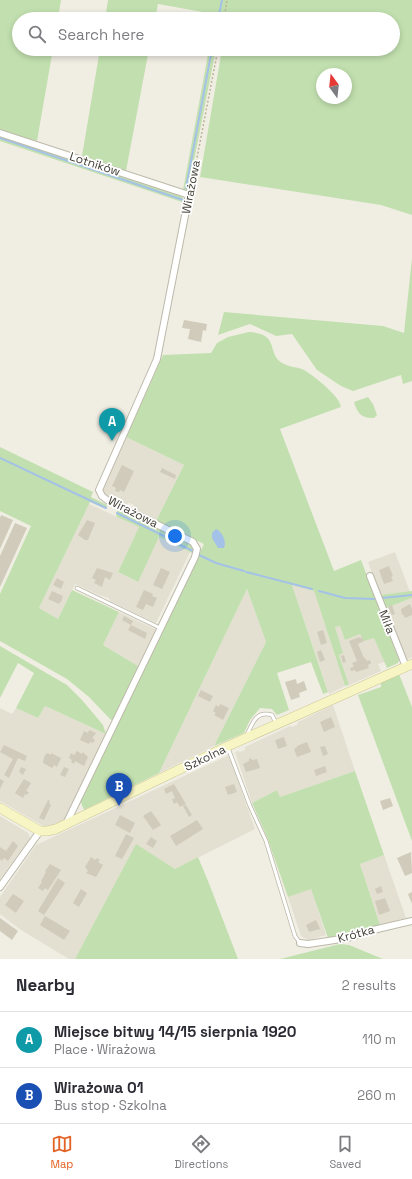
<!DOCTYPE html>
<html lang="en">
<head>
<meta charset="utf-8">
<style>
  body { margin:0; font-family:"Space Grotesk",sans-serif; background:#f7f7f7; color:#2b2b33 }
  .compass { position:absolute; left:316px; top:68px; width:36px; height:36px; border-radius:50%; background:#fff; box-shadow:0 2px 6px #0003; rotate:345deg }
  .you { position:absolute; left:175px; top:536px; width:14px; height:14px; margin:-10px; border:3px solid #fff; border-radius:50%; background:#1a73e8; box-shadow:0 0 0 6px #1a73e833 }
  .badge { display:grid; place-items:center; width:26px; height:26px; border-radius:50%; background:#e36326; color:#fff; font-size:13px; font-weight:700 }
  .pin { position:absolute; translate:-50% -33px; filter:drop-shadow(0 1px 2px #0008) }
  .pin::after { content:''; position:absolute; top:21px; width:14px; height:12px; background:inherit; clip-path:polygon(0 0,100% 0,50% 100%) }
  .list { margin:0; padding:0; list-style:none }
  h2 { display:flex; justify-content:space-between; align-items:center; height:52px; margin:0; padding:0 16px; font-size:17px }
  h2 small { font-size:13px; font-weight:400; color:#7c7c81 }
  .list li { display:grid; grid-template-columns:26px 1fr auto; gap:12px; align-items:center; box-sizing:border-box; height:56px; padding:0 16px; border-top:1px solid #e1e1e2 }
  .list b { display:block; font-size:15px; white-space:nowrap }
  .list p { margin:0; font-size:13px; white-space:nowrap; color:#7c7c81 }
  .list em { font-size:13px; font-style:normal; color:#7c7c81 }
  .icon { flex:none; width:22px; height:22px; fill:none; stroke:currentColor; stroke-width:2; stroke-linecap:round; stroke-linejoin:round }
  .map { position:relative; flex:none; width:412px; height:959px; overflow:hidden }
  .search { position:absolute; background:#fff; box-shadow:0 2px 6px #0003; left:12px; right:12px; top:12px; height:44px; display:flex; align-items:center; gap:10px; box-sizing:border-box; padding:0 14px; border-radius:22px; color:#7c7c81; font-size:15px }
  .sheet { height:164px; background:#fff }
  nav { display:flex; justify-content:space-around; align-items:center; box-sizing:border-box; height:56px; border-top:1px solid #e1e1e2; background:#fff; font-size:11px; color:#7c7c81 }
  nav a { display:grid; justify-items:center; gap:2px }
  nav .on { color:#e36326 }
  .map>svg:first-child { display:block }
</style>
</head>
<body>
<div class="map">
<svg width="412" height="959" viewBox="0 0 412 959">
  <rect width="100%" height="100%" fill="#f0eee3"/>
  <g fill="#e3e0d2">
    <polygon points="126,437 184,465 156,521 135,510 134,505 129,503 125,505 105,495 102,488"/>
    <polygon points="89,504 139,527 118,572 137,582 159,537 190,552 156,623 110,601 109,598 103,596 101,596 75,584 58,619 39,608"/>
    <polygon points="395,552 410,592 380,595 368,562"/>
    <polygon points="292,585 314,591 345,686 329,694"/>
    <polygon points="247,589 266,642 214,746 159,773"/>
    <polygon points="412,598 412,657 405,660 386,608"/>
    <polygon points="119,612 155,629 155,631 138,666 103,645"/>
    <polygon points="340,625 374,638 385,662 378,664 381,671 349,685 339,655 342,653 335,627"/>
    <polygon points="333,705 355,771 280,797 277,790 252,803 235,752 238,751 240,752 245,750 245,747 290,726 292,727 297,725 298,722"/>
    <polygon points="45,706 106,734 64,822 60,824 45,827 0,801 0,708 12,714 16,708 38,718"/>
    <polygon points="229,755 255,829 175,869 136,845 75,959 69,959 21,930 0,914 0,897 36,845"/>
    <polygon points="0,816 28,833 30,838 0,879"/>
    <polygon points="384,855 406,918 380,925 360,864"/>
    <polygon points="311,888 326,935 309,940 301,936 288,897"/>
  </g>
  <g fill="#c2e0af" fill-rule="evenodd">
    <polygon points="0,0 61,0 58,19 19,19 19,49 53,49 37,141 0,130"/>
    <path d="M108 0H412V215L381 205 200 177 222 49H393V19H227L228 12 222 15 221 19H214V14L158 4 155 19H105ZM322 74H346V98H322Z"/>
    <polygon points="100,49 149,49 126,171 82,156"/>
    <polygon points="209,49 216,49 188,191 183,190"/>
    <polygon points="0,135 181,195 184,200 185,203 0,141"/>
    <polygon points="412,258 412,381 403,384 401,375 353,391 341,386 317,370 292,334 276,336 250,324 218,335 224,312 383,326 404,333"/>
    <path d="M249 332C282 334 265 355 284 364 290 367 296 367 302 369 311 373 341 397 341 407L280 429 334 571 361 560 399 660 398 663 387 668 374 638 364 641 360 634 345 640 340 626 335 627 343 653 339 655 349 685 345 686 314 591 292 585 328 692 323 694 311 662 277 673 289 710 277 715 272 709 260 708 250 720 244 733 214 746 266 642 247 589 159 773 84 810 80 800 204 544 156 521 184 465 126 437 163 355 211 353 217 343 228 337Z"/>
    <path d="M368 397 373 404 377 415 374 418C362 419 357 413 354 402Z"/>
    <polygon points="0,447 93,492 91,497 107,505 107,507 104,508 90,502 39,608 58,619 72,590 119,612 103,645 138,666 114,719 111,720 89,697 67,679 0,641 0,594 31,526 0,511"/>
    <polygon points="118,509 192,545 194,549 192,553 159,537 138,582 118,572 139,527 117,517 116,514"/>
    <polygon points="412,591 412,598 386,608 380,595"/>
    <polygon points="0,646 67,685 82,700 103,725 106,734 45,706 38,718 16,708 34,673 18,663 0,698"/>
    <polygon points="399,674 412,707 412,841 358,695 381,687 381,682"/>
    <polygon points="355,771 384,855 360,864 380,925 328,938 311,889 288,897 267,837 252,803 277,790 280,797"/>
    <polygon points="136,844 175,869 198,857 210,886 238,959 75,959"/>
    <polygon points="340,944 349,945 383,959 280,959"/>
  </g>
  <path fill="#a4c1e7" d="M216 529C222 531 227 542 224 548H218L212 538V533Z"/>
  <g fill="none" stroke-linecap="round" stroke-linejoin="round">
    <g stroke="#a4c1e7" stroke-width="2">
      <polyline points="218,19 222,0"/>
      <polyline points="0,138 183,200"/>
      <polyline points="186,188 212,49"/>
      <polyline points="0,458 106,508"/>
      <polyline points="117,513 172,540"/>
      <polyline points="176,543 193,551"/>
      <polyline points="199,555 216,563 244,571"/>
      <polyline points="246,572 312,589"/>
      <polyline points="319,591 345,598 374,599"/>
      <polyline points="382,598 412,595"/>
    </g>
  </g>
  <g fill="#d0cbba">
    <polygon points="184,320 207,324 206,331 203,330 201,342 188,339 190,329 182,328"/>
    <polygon points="122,465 134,471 124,492 120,490 119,492 115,491 116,488 112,486"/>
    <polygon points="162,468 176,475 175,479 160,472"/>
    <polygon points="1,515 13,520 0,549 0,518"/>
    <polygon points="87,520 95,523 88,540 85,540 78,535"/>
    <polygon points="15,523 27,528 0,587 0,556"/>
    <polygon points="389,566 393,576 391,577 393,581 384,584 379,570"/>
    <polygon points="97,568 113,573 110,580 105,577 102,587 94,583 96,580 92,578"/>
    <polygon points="161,568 170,572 162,589 153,585"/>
    <polygon points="57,578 64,582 61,589 53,585"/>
    <polygon points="144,590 153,594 152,596 157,598 153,607 146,604 143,610 136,607"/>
    <polygon points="52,591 63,596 61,602 60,602 59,604 48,599"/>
    <polygon points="410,604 412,609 412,615 405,618 403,614 402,615 401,609"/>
    <polygon points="392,605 395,614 392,615 388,607"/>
    <polygon points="124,616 133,621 131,625 122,620"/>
    <polygon points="131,625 147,633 145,639 128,630"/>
    <polygon points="323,630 327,643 321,645 317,632"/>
    <polygon points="359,637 360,638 362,637 364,641 358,644 364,658 365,658 367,661 370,660 371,663 368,665 369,668 356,672 355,670 351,671 350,668 354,667 352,663 357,661 349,641"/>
    <polygon points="321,650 325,660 320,662 317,652"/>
    <polygon points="344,655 346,662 343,663 341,656"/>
    <polygon points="296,679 297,684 304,681 307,690 299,693 300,697 291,700 285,682"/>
    <polygon points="201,690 213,696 210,702 198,696"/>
    <polygon points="220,704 229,708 223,720 214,715 216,713 213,711 216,705 219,707"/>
    <polygon points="331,717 335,727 324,732 320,722"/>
    <polygon points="89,730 96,733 92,738 95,740 93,743 90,742 89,744 80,740 84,731 88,733"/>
    <polygon points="284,737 287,746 278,749 275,740"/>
    <polygon points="307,742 311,752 297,757 294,749 297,747 297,746"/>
    <polygon points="4,745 27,756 25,761 18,758 9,778 4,775 13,759 0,752"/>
    <polygon points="325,746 328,754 323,756 320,747"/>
    <polygon points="77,751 82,754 83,752 88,757 84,766 75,761 74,764 71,762 72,760 69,758 71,753 74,755"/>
    <polygon points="47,753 51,755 51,753 61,758 57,767 54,765 52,768 43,763 44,757"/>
    <polygon points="251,758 252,760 257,759 260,768 246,772 243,764 249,761 249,759"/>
    <polygon points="325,766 327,772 316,776 314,770"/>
    <polygon points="21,767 26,769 23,775 19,772"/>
    <polygon points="64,767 69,769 65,777 60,775"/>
    <polygon points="0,779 4,781 0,789"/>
    <polygon points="24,779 31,783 26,791 29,792 27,795 25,794 23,798 15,793"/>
    <polygon points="174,784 186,804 180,807 177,802 174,804 172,799 175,798 172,791 166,794 164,789"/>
    <polygon points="234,784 237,792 228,795 225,787"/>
    <polygon points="390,798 393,806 383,810 380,801"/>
    <polygon points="48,800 50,801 49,803 51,805 44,820 39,818"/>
    <polygon points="186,805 192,815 189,817 183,806"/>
    <polygon points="151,811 161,825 153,830 143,816"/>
    <polygon points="120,815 135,823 130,833 115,825"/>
    <polygon points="197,820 203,829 176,846 170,836"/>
    <polygon points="126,834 134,838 122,859 115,856"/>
    <polygon points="151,837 157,841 153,848 146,844"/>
    <polygon points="13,841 18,846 8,861 4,858 2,861 0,859 0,847 6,851"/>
    <polygon points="411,852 412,873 405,876 397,858"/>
    <polygon points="91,857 95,860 97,858 100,860 98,862 103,865 96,877 86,873 88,871 85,867"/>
    <polygon points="50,864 61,870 48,890 45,888 43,891 38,888 42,882 41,881 46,872 45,871"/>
    <polygon points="58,878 65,883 44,915 38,911"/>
    <polygon points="381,886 383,892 377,894 375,889"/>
    <polygon points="81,889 87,893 79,907 73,903"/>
    <polygon points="412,892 412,904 408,894"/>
    <polygon points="13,894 24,901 16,913 5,905"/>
    <polygon points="385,898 390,911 379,915 375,901"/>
    <polygon points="45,916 70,931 64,940 40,925"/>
    <polygon points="0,918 18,931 12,940 0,931"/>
    <polygon points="316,920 320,929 309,932 306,925"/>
  </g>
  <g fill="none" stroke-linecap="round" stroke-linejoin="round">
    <g stroke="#bdb9aa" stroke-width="4.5">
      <g id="lane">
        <polyline points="77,588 160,628"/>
        <path d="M247 735C252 724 256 710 272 715L276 723"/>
        <polyline points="228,748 250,806 266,841 295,936 300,943"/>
      </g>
    </g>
    <g stroke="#bdb9aa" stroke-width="8">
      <g id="street">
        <polyline points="0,133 189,195 157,359 99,490 102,496 107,500 193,542 197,549 195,557 66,824"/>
        <polyline points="370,576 406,667"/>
        <polyline points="0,887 40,831"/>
        <polyline points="300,943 308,944 348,938 373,930 412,921"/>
      </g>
    </g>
    <g stroke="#cbc697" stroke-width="10">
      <polyline id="secondary" points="0,808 40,831 47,831 56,829 228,746 412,664"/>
    </g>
    <g stroke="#bab49a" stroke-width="1.5" stroke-dasharray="2 2" stroke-linecap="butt">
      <polyline points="224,19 227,0"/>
      <polyline points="191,189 218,49"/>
    </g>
    <use href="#lane" stroke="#fff" stroke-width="3"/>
    <use href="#street" stroke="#fff" stroke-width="6"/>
    <use href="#secondary" stroke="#f8f5c4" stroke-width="9"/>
  </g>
  <g text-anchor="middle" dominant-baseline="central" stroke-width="3.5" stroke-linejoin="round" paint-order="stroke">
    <g font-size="12" fill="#413e34" stroke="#fff">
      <text transform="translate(95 164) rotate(18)">Lotników</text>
      <text transform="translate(191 187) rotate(-79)">Wirażowa</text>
      <text transform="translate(133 512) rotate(27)">Wirażowa</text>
      <text transform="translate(387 622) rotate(68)">Miła</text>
      <text transform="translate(205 758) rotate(-26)">Szkolna</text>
      <text transform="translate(356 934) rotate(-15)">Krótka</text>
    </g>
  </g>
</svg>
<svg class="compass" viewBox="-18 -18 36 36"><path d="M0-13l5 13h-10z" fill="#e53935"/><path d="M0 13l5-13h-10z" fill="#7c7c81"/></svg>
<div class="you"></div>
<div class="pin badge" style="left:112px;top:441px;background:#0f9aa8">A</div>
<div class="pin badge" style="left:119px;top:806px;background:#1a4fb4">B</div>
<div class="search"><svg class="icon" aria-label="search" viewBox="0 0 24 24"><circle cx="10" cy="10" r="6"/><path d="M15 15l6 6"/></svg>Search here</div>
</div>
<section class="sheet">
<h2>Nearby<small>2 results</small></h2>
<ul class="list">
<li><span class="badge" style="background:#0f9aa8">A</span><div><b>Miejsce bitwy 14/15 sierpnia 1920</b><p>Place · Wirażowa</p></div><em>110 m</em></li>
<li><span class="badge" style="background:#1a4fb4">B</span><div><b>Wirażowa 01</b><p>Bus stop · Szkolna</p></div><em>260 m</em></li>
</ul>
</section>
<nav>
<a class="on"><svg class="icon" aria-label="map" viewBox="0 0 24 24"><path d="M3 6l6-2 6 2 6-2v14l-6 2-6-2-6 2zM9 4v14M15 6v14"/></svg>Map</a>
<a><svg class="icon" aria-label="directions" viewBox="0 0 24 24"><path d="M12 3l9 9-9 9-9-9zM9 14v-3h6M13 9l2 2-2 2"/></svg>Directions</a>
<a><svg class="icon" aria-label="saved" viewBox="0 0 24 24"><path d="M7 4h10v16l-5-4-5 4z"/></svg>Saved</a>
</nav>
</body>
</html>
